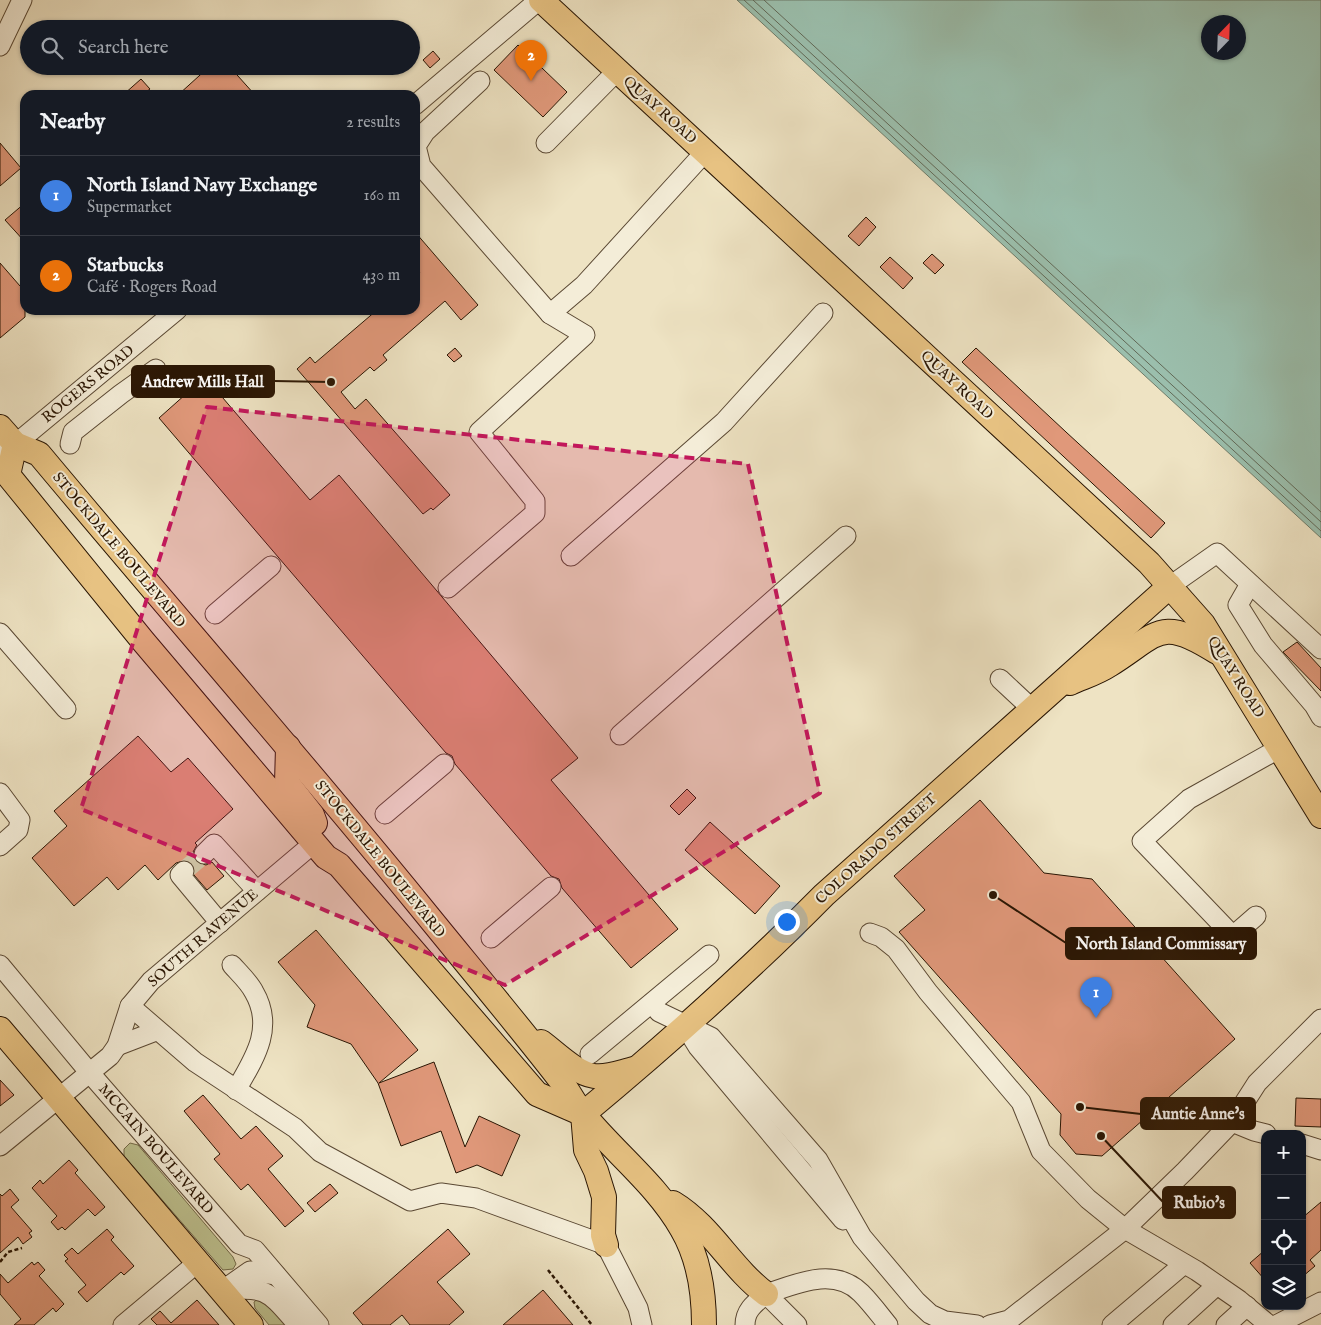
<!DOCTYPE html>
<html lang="en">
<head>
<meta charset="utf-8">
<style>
  body { margin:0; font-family:"IM FELL English",serif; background:#242831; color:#f1f3f6 }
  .controls { position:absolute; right:15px; bottom:15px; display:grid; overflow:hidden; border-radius:10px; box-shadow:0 1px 4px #0004 }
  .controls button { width:45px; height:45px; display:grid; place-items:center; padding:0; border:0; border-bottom:1px solid #363941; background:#171b24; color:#f1f3f6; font:25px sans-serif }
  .compass { position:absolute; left:1201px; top:15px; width:45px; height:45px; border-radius:50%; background:#171b24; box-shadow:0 1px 4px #0004; rotate:23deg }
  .you { position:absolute; left:786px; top:921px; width:18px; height:18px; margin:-12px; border:4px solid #fff; border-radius:50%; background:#1a73e8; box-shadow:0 0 0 8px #1a73e833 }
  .badge { display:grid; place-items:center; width:32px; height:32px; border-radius:50%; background:#c59692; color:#fff; font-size:16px; font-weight:700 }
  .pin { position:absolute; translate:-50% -41px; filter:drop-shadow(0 1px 2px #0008) }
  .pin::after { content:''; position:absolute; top:26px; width:18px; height:15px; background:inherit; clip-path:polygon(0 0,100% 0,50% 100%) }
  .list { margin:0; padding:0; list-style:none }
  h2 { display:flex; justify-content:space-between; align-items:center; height:65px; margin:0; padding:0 20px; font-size:21px }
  h2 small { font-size:16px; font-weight:400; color:#9ea1a6 }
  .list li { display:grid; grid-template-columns:32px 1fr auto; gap:15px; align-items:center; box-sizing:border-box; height:80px; padding:0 20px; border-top:1px solid #363941 }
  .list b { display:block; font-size:19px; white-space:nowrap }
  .list p { margin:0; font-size:16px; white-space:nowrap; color:#9ea1a6 }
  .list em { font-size:16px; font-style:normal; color:#9ea1a6 }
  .icon { flex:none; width:28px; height:28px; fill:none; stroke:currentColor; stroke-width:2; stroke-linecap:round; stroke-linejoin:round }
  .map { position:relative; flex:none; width:1321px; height:1325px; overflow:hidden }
  .search { position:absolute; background:#171b24; box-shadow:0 1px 4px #0004; left:20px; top:20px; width:400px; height:55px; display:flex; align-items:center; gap:12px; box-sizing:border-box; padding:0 18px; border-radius:28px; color:#9ea1a6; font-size:19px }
  .panel { position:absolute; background:#171b24; box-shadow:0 1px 4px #0004; left:20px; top:90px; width:400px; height:225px; border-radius:15px }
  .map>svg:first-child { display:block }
</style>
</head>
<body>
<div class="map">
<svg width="1321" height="1325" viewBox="0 0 1321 1325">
  <rect width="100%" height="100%" fill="#eee3c3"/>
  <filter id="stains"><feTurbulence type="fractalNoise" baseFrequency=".004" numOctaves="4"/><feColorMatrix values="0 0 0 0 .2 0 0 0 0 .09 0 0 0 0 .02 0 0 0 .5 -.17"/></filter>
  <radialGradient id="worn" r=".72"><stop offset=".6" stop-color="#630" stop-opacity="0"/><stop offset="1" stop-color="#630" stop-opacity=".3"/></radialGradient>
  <g fill="#bec290" stroke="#746c4a">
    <polygon points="130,1143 138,1145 233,1257 236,1264 233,1269 223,1270 124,1156 124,1149"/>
    <polygon points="263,1295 292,1325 269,1325 255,1308 254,1302"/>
  </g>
  <path fill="#9bbfad" stroke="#6d7b69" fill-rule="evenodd" d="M737 0H1321V538ZM1208 22H1238V52H1208Z"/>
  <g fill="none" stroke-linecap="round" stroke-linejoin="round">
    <g stroke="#626a58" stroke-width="1">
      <polyline points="744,0 1321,531"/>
      <polyline points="753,0 1321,522"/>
      <polyline points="764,0 1321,512"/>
    </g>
  </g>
  <g fill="#e0987a" stroke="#291503">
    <polygon points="518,45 567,92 543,117 494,70"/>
    <polygon points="433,51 440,59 430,68 423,60"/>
    <polygon points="210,66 229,66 255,95 178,95"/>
    <polygon points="141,79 150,89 142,95 123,95"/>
    <polygon points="0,143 21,168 0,186"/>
    <polygon points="25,203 25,242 5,220"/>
    <polygon points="866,217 876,227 859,246 848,236"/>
    <polygon points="415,232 478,305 461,320 445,301 383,355 387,360 374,371 370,367 341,392 355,409 366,399 450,495 433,510 431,508 423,514 297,369 310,357 315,363 377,310 415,310 415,277 420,273 415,267"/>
    <polygon points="932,254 944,265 935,274 923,263"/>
    <polygon points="890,257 913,278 903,289 880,267"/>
    <polygon points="0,263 20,286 25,282 25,317 0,338"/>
    <polygon points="455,348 462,356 454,362 447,355"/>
    <polygon points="976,348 1066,432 1165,523 1151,538 1136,524 962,362"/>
    <polygon points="205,377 310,500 339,475 578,758 551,780 678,929 631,968 562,888 559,879 551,876 455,764 452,756 446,753 159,418"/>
    <polygon points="1297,642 1321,668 1321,691 1283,652"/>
    <polygon points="138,736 171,772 188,758 233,809 195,843 197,845 193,852 196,862 206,865 212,862 224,876 207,890 194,875 192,863 187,860 176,863 158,880 145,865 118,890 107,877 74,906 32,858 67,826 54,811"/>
    <polygon points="687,789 696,798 679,815 670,806"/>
    <polygon points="980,800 1044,873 1092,879 1235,1039 1102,1156 1076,1154 1060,1135 1061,1114 899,932 925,910 894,876"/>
    <polygon points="710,822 780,886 755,914 685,850"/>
    <polygon points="316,930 418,1050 379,1083 434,1062 465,1147 479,1116 520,1135 502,1176 477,1165 456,1173 441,1131 401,1146 378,1083 351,1044 307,1027 315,1005 278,962"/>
    <polygon points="0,1080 14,1095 0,1106"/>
    <polygon points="203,1095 241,1139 256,1126 283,1156 268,1169 304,1211 285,1227 248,1184 241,1190 214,1159 220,1154 184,1111"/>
    <polygon points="1296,1098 1321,1099 1321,1127 1295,1126"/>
    <polygon points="69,1160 78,1170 75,1173 105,1207 95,1216 88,1209 65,1230 62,1227 58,1230 51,1222 57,1216 32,1188 40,1180 43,1184"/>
    <polygon points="330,1184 338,1193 315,1212 307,1203"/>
    <polygon points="10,1189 19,1200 11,1207 32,1231 29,1233 32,1237 23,1244 18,1237 0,1253 0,1194 2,1196"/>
    <polygon points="1321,1202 1321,1250 1310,1260 1315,1266 1302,1277 1302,1218"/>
    <polygon points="107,1229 114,1237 111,1240 134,1266 124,1275 121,1272 87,1302 78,1292 86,1285 65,1261 68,1259 64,1255 72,1248 78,1254"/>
    <polygon points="448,1229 470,1254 437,1282 464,1312 449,1325 410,1325 402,1315 390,1325 363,1325 353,1313"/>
    <polygon points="1265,1250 1265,1280 1250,1263"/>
    <polygon points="32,1262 34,1265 38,1262 45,1270 39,1276 64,1304 56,1312 53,1308 34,1325 14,1325 21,1319 0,1294 0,1274 8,1283"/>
    <polygon points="543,1290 573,1325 503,1325"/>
    <polygon points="197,1300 219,1325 157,1325 151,1319 160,1311 171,1323"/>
  </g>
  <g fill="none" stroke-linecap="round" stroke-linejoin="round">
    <polyline stroke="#d0c4a6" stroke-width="19" stroke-dasharray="19 9" stroke-linecap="butt" points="184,871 204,854"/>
    <g stroke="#5a4833" stroke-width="21">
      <g id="minor">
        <polyline points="0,46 22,0"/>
        <polyline points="415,105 539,0"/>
        <polyline points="546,143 617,71"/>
        <polyline points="550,314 584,285 705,152"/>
        <polyline points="70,444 73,432 121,394 156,369"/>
        <polyline points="7,451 177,310"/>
        <polyline points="571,556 724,422 823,313"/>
        <polyline points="1250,584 1238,605 1263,645 1314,705 1321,717"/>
        <polyline points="1170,586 1217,553 1321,649"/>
        <polyline points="448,588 535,513 535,501 479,432 585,335 550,314 421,166 416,146 425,132 480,81"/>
        <polyline points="215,614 271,566"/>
        <polyline points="0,633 66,709"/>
        <polyline points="1000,679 1031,708"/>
        <polyline points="620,735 846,536"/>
        <polyline points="0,793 20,820 18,830 0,846"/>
        <polyline points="385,814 444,764"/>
        <polyline points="204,854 214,844 257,891"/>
        <polyline points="184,871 180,875 220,923"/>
        <polyline points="1256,916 1233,936 1142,841 1189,799 1280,748"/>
        <polyline points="870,933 881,937 896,949 928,992 1021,1102 1041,1151 1088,1199 1125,1229 1197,1271 1239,1300 1269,1325"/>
        <polyline points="491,938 551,887"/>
        <polyline points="0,965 89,1072 239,1244 255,1250 319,1325"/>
        <path d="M232 965C239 973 249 982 254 992 275 1028 254 1059 236 1090"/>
        <polyline points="652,1003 659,1012 711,1037 818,1160 862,1237 916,1301 930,1314 945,1321 977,1325"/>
        <polyline points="130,1006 195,1062 295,1128 320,1152 410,1201 441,1193 476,1198 606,1245 638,1308 642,1325"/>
        <polyline points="685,1026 698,1047 843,1220"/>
        <polyline points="117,1046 156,1031"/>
        <polyline points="590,1054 709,955"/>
        <polyline points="1232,1122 1254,1131 1266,1134"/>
        <polyline points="1302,1144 1321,1150"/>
        <polyline points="0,1146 110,1056 117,1046 130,1006 151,981 314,843"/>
        <polyline points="223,1290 250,1271 276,1275"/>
        <path d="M222 1291C267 1285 269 1292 298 1325"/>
        <polyline points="123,1325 197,1263"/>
        <path d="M745 1325C745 1310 755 1303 766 1294"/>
        <path d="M797 1325 766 1294C796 1284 834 1266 861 1293 871 1303 879 1314 888 1325"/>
        <polyline points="990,1325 1009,1320 1125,1229 1185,1171 1232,1122 1257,1083 1321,1019"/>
        <polyline points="1112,1325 1184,1264"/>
        <polyline points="1173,1325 1217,1285"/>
        <polyline points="1226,1325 1247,1306"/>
        <polyline points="1276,1325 1321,1302"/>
      </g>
    </g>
    <g stroke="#291503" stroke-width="26">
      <g id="major">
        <polyline points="541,0 1149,563 1203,624 1321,816"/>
        <path d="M0 427 15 444 39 454C165 605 295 753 419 905 466 963 514 1020 559 1078 568 1090 574 1104 584 1115 615 1153 657 1185 682 1229 699 1258 704 1292 704 1325"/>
        <polyline points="15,444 8,475 143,641 314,843 326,857 339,865 537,1094 583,1114"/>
        <path d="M1070 683C1083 677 1097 673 1109 665 1159 634 1159 615 1217 652"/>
        <polyline points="288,747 287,783 312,815 315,823"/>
        <polyline points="0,1029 251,1325"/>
        <path d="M541 1042C556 1053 575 1073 594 1076 607 1078 621 1072 634 1069"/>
        <path d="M583 1114C666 1045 748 972 824 895L1170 586"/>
        <polyline points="583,1114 586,1150 596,1171 604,1197 603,1235 606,1245"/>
        <path d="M673 1203C711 1226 731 1268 766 1294"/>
      </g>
    </g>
    <g stroke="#291503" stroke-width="2.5" stroke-dasharray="4 2.5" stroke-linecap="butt">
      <polyline points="0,1262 8,1252 22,1248"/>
      <polyline points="548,1270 592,1325"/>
    </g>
    <use href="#minor" stroke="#f4edd8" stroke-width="19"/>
    <use href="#major" stroke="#e7c282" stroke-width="24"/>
  </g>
  <path fill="#c2185b" fill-opacity="0.2" stroke="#c2185b" stroke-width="4" stroke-dasharray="10 6" stroke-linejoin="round" d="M207 407 748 464 820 793 505 985 81 809Z"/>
  <g text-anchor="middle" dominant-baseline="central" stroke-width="4" stroke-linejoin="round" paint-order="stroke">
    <g font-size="15" fill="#291503" stroke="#f4edd8">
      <text transform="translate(660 110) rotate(42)">QUAY ROAD</text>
      <text transform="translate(88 384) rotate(-39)">ROGERS ROAD</text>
      <text transform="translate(957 385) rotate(43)">QUAY ROAD</text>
      <text transform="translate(119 550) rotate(50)">STOCKDALE BOULEVARD</text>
      <text transform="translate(1236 677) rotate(58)">QUAY ROAD</text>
      <text transform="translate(876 849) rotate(-42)">COLORADO STREET</text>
      <text transform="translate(380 859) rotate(51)">STOCKDALE BOULEVARD</text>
      <text transform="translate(203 938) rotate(-41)">SOUTH R AVENUE</text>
      <text transform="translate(156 1149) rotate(49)">MCCAIN BOULEVARD</text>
    </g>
  </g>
  <path fill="none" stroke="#291503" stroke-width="2" d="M331 382L274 381M993 895L1066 943M1080 1107L1141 1114M1101 1136L1163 1202"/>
  <g fill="#291503" stroke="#f4edd8" stroke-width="2">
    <circle cx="331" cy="382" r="5"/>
    <circle cx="993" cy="895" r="5"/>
    <circle cx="1080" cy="1107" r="5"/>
    <circle cx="1101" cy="1136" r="5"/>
  </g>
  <g fill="#291503" stroke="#291503" stroke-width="2">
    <rect x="132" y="366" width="142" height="31" rx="5"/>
    <rect x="1066" y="928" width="190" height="31" rx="5"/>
    <rect x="1141" y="1098" width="114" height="31" rx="5"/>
    <rect x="1163" y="1187" width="72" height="31" rx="5"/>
  </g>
  <g font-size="16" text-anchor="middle" font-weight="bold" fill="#fff">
    <text x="203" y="387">Andrew Mills Hall</text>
    <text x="1161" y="949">North Island Commissary</text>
    <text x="1198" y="1119">Auntie Anne's</text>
    <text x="1199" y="1208">Rubio's</text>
  </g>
  <rect width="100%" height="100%" filter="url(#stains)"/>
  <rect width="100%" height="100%" fill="url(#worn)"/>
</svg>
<div class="controls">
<button>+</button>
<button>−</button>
<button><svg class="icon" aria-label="locate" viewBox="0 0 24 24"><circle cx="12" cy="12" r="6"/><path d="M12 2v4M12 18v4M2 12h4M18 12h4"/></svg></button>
<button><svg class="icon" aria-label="layers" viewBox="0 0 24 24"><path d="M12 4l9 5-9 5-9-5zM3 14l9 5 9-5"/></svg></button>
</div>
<svg class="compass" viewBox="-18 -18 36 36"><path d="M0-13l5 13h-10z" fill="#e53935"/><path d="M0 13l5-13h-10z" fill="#9ea1a6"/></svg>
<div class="you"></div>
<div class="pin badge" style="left:1096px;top:1018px;background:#3f7fe0">1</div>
<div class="pin badge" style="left:531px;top:81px;background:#e8710a">2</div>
<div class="search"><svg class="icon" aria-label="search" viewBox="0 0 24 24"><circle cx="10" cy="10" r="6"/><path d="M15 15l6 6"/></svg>Search here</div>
<section class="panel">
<h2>Nearby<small>2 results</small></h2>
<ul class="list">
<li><span class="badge" style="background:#3f7fe0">1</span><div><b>North Island Navy Exchange</b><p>Supermarket</p></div><em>160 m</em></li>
<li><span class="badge" style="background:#e8710a">2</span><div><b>Starbucks</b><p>Café · Rogers Road</p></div><em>430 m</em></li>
</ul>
</section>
</div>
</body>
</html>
